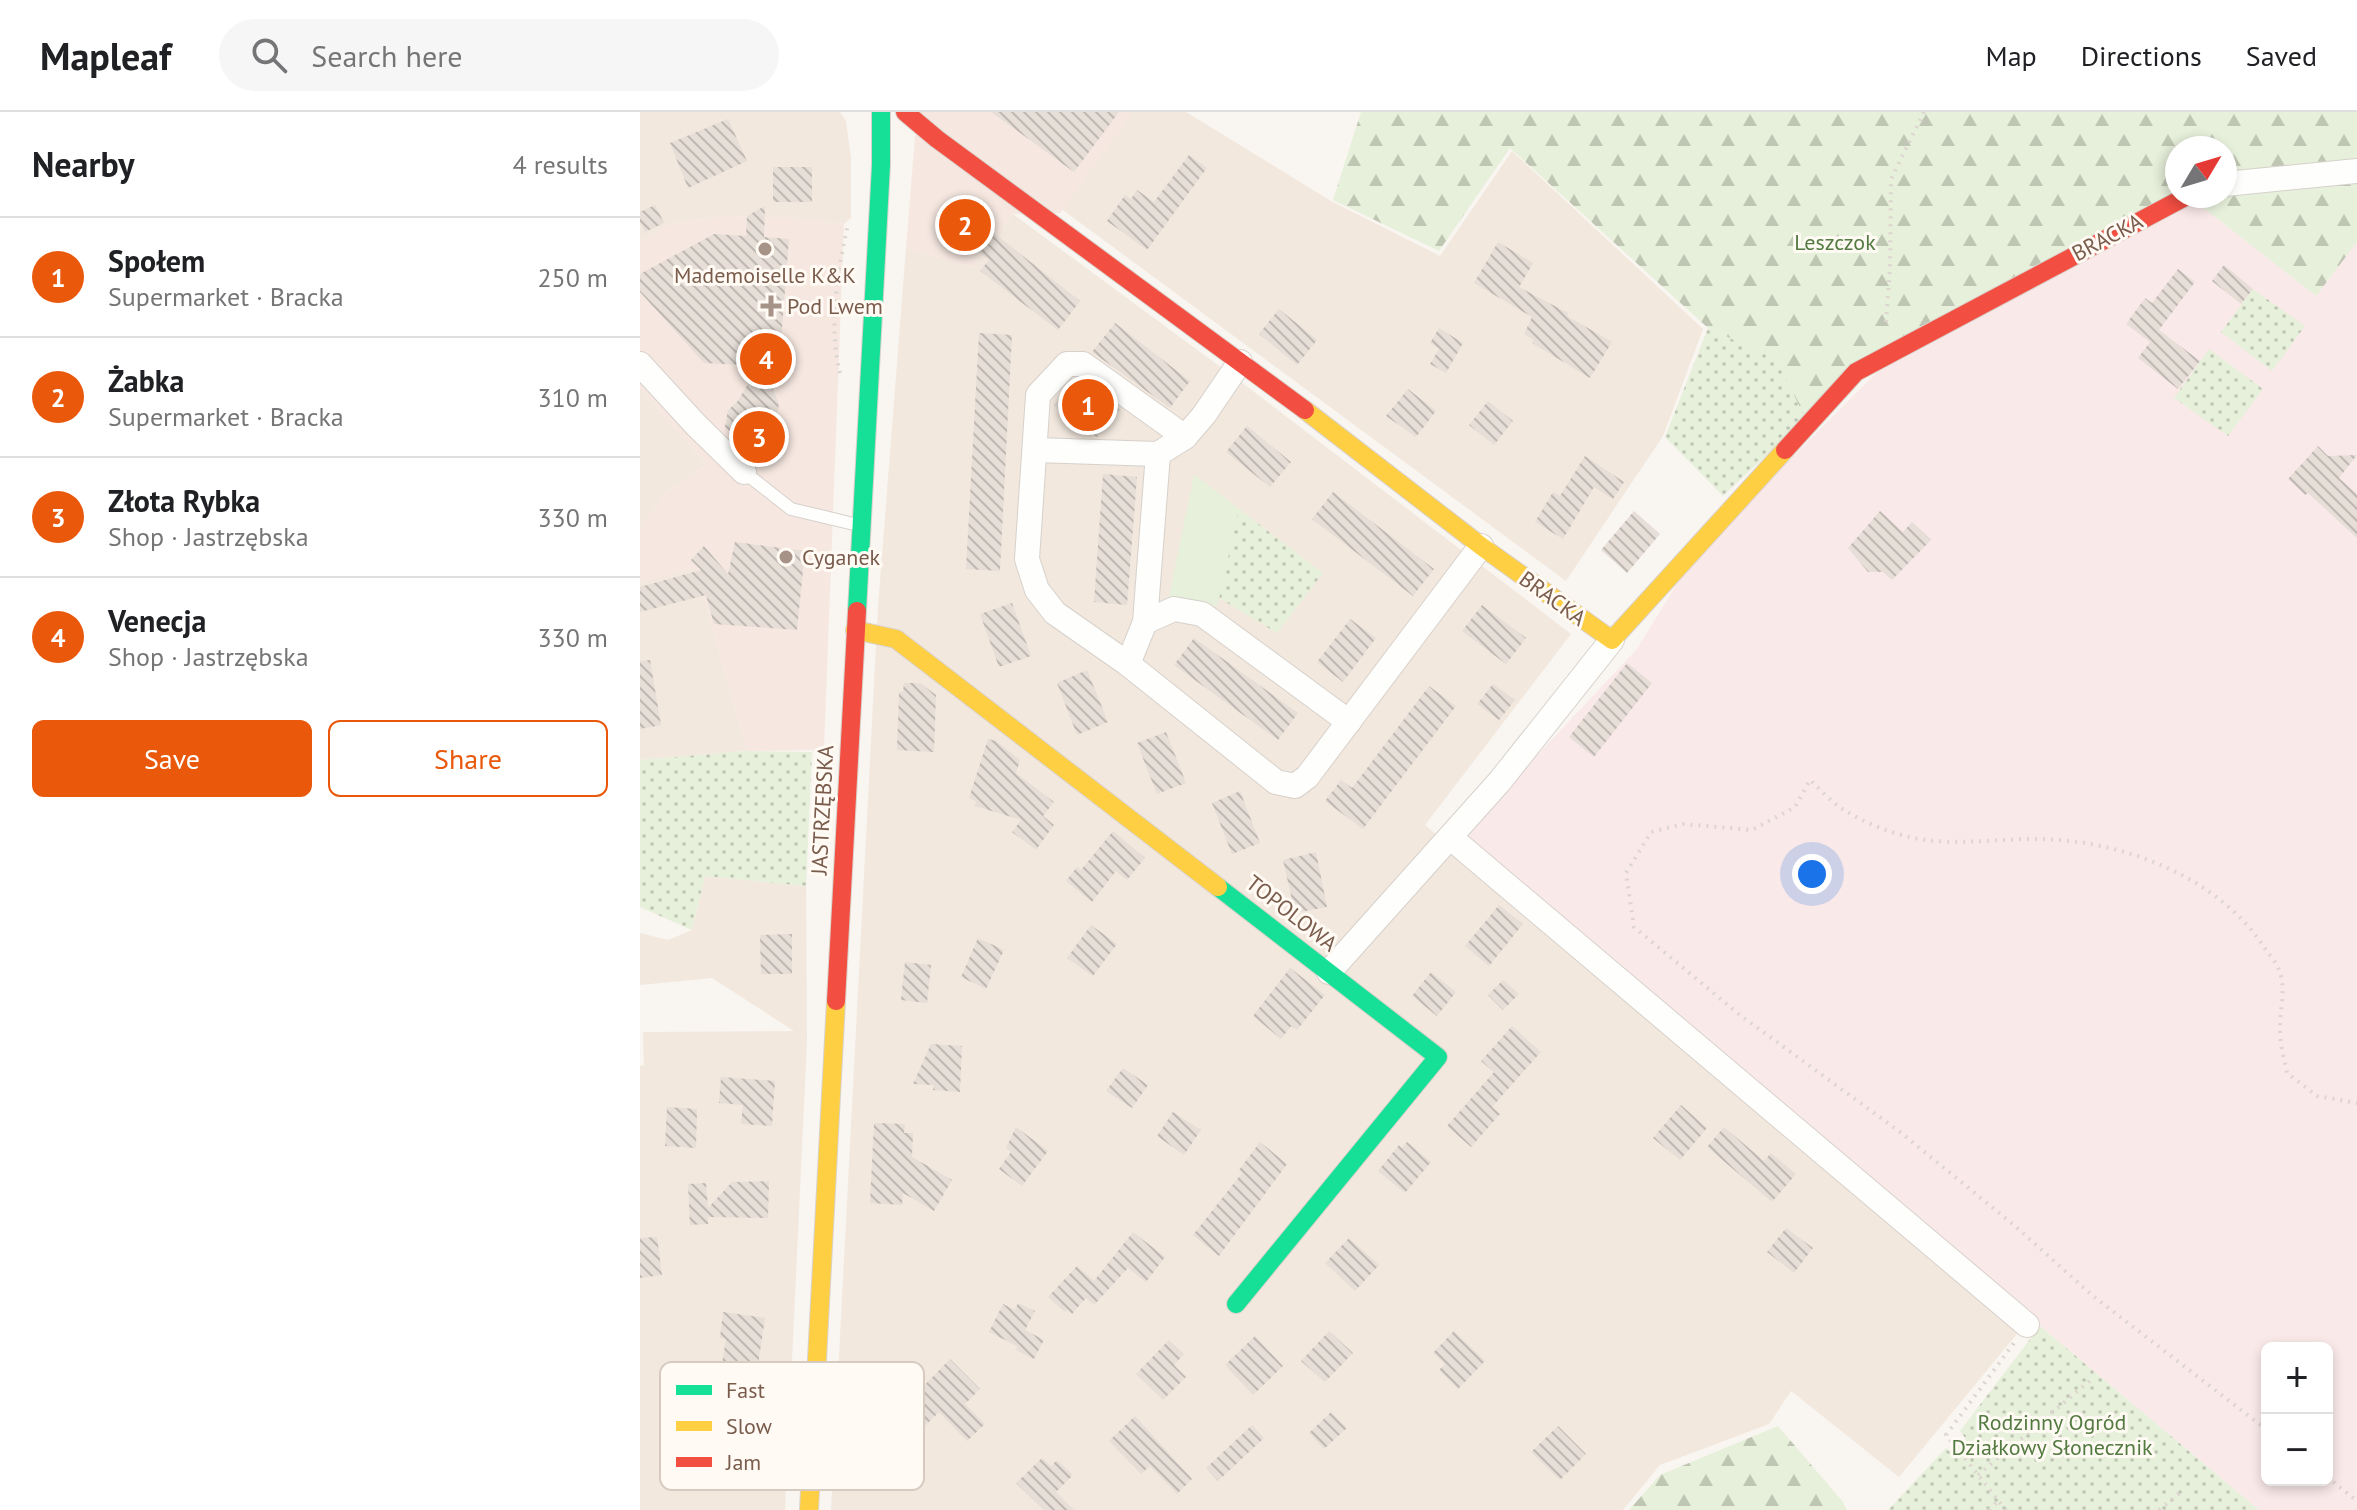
<!DOCTYPE html>
<html lang="en">
<head>
<meta charset="utf-8">
<style>
  body { margin:0; font-family:"PT Sans",sans-serif; background:#f6f6f6; color:#202124 }
  .controls { position:absolute; right:24px; bottom:24px; display:grid; overflow:hidden; border-radius:12px; box-shadow:0 4px 12px #0003 }
  .controls button { width:72px; height:72px; display:grid; place-items:center; padding:0; border:0; border-bottom:2px solid #e0e0e0; background:#fff; color:#202124; font:40px sans-serif }
  .compass { position:absolute; left:1525px; top:24px; width:72px; height:72px; border-radius:50%; background:#fff; box-shadow:0 4px 12px #0003; rotate:52deg }
  .you { position:absolute; left:1172px; top:762px; width:28px; height:28px; margin:-20px; border:6px solid #fff; border-radius:50%; background:#1a73e8; box-shadow:0 0 0 12px #1a73e833 }
  .badge { display:grid; place-items:center; width:52px; height:52px; border-radius:50%; background:#ea580c; color:#fff; font-size:26px; font-weight:700 }
  .pin { position:absolute; translate:-50% -50%; border:4px solid #fff; box-shadow:0 2px 8px #0006 }
  .list { margin:0; padding:0; list-style:none }
  h2 { display:flex; justify-content:space-between; align-items:center; height:104px; margin:0; padding:0 32px; font-size:34px }
  h2 small { font-size:26px; font-weight:400; color:#757577 }
  .list li { display:grid; grid-template-columns:52px 1fr auto; gap:24px; align-items:center; box-sizing:border-box; height:120px; padding:0 32px; border-top:2px solid #e0e0e0 }
  .list b { display:block; font-size:30px; white-space:nowrap }
  .list p { margin:0; font-size:26px; white-space:nowrap; color:#757577 }
  .list em { font-size:26px; font-style:normal; color:#757577 }
  .actions { display:flex; gap:16px; padding:24px 32px }
  .actions a { flex:1; padding:18px 0; border:2px solid #ea580c; border-radius:12px; text-align:center; font-size:28px; color:#ea580c }
  .actions .main { background:#ea580c; color:#fff }
  .icon { flex:none; width:44px; height:44px; fill:none; stroke:currentColor; stroke-width:2; stroke-linecap:round; stroke-linejoin:round }
  .map { position:relative; flex:none; width:1717px; height:1398px; overflow:hidden }
  header { display:flex; align-items:center; gap:48px; box-sizing:border-box; height:112px; padding:0 40px; background:#fff; border-bottom:2px solid #e0e0e0 }
  header strong { font-size:38px }
  nav { display:flex; gap:44px; margin-inline-start:auto; font-size:28px }
  .search { width:560px; height:72px; background:#f6f6f6; display:flex; align-items:center; gap:20px; box-sizing:border-box; padding:0 28px; border-radius:44px; color:#757577; font-size:30px }
  main { display:flex }
  aside { flex:1; background:#fff }
  .map>svg:first-child { display:block }
</style>
</head>
<body>
<header>
<strong>Mapleaf</strong>
<div class="search"><svg class="icon" aria-label="search" viewBox="0 0 24 24"><circle cx="10" cy="10" r="6"/><path d="M15 15l6 6"/></svg>Search here</div>
<nav><a>Map</a><a>Directions</a><a>Saved</a></nav>
</header>
<main>
<aside>
<h2>Nearby<small>4 results</small></h2>
<ul class="list">
<li><span class="badge">1</span><div><b>Społem</b><p>Supermarket · Bracka</p></div><em>250 m</em></li>
<li><span class="badge">2</span><div><b>Żabka</b><p>Supermarket · Bracka</p></div><em>310 m</em></li>
<li><span class="badge">3</span><div><b>Złota Rybka</b><p>Shop · Jastrzębska</p></div><em>330 m</em></li>
<li><span class="badge">4</span><div><b>Venecja</b><p>Shop · Jastrzębska</p></div><em>330 m</em></li>
</ul>
<div class="actions"><a class="main">Save</a><a>Share</a></div>
</aside>
<div class="map">
<svg width="1717" height="1398" viewBox="0 0 1717 1398">
  <defs>
    <pattern id="green-dots" width="8" height="8" patternUnits="userSpaceOnUse" patternTransform="scale(2)"><rect width="8" height="8" fill="#e7f0db"/><path d="M2 2h.1M6 6h.1" fill="none" stroke="#c0c6b4" stroke-width="1.8" stroke-linecap="round"/></pattern>
    <pattern id="forest-firs" width="22" height="20" patternUnits="userSpaceOnUse" patternTransform="scale(2)"><rect width="22" height="20" fill="#e7f0db"/><path d="M5 1l3.5 6h-7zM16 11l3.5 6h-7z" fill="#c0c6b4"/></pattern>
    <pattern id="building-back-hatch" width="6" height="6" patternUnits="userSpaceOnUse" patternTransform="scale(2)"><rect width="6" height="6" fill="#e6ded7"/><path d="M-1 5l2 2M0 0l6 6M5-1l2 2" fill="none" stroke="#bfb7b1"/></pattern>
  </defs>
  <rect width="100%" height="100%" fill="#f9f5f0"/>
  <g fill="#f2e8de">
    <polygon points="0,0 200,0 206,9 211,46 211,106 204,112 150,106 90,104 32,111 0,130"/>
    <polygon points="290,0 546,0 691,89 800,144 872,39 1063,217 1023,324 926,469"/>
    <polygon points="373,102 613,279 931,522 785,713 1381,1217 1259,1365 1151,1279 1129,1312 1020,1353 983,1398 191,1398 238,495 266,136 332,156"/>
    <polygon points="0,276 66,353 25,381 0,416"/>
    <polygon points="55,455 107,639 0,648 0,470"/>
    <polygon points="65,764 166,774 167,929 145,1398 0,1398 0,954 4,953 3,920 154,919 72,866 0,873 0,821 28,828 52,818"/>
  </g>
  <g fill="#f6e8e1">
    <polygon points="277,0 493,0 420,101 373,102 332,156 266,136"/>
    <polygon points="90,104 150,106 204,112 184,638 107,639 55,456 0,470 0,416 25,381 66,353 0,276 0,130 32,111"/>
  </g>
  <path fill="#fae9e9" fill-rule="evenodd" d="M1556 90 1676 184 1717 130V1398H1619L829 733 826 719 997 537 1054 444 1248 249ZM1627 1236H1687V1368H1627Z"/>
  <g fill="url(#green-dots)">
    <polygon points="1613,177 1665,214 1632,259 1581,220"/>
    <polygon points="1068,216 1136,247 1166,306 1083,384 1025,325"/>
    <polygon points="1569,237 1623,277 1588,324 1534,286"/>
    <polygon points="599,397 683,461 637,521 579,486"/>
    <polygon points="107,639 172,640 166,774 65,764 52,818 0,795 0,648"/>
    <polygon points="1400,1214 1619,1398 1248,1398 1306,1336 1310,1340 1326,1327 1320,1319"/>
  </g>
  <g fill="url(#forest-firs)" fill-rule="evenodd">
    <path d="M721 0H1717V130L1676 184 1556 90 1248 249 1166 307 1136 247 1068 216 870 36 799 139 693 88ZM1537 36H1585V84H1537Z"/>
    <polygon points="1138,1314 1203,1390 1207,1398 989,1398 1020,1363"/>
  </g>
  <polygon fill="#e7f0db" points="554,362 599,397 577,495 529,485"/>
  <g fill="url(#building-back-hatch)">
    <polygon points="351,0 479,0 434,60"/>
    <polygon points="88,7 107,49 48,76 30,31"/>
    <polygon points="549,43 567,56 507,138 467,109 485,83 491,87 497,78 514,90"/>
    <rect x="133" y="55" width="39" height="35"/>
    <polygon points="312,88 440,189 418,218 340,159 349,148 297,108"/>
    <polygon points="15,93 24,111 5,120 0,110 0,100"/>
    <polygon points="125,94 124,125 149,127 139,255 123,254 139,292 128,345 108,342 108,335 85,315 88,298 97,290 119,254 64,251 0,180 0,162 74,122 106,124 107,104"/>
    <polygon points="858,130 893,151 879,175 928,201 927,204 972,230 950,266 892,231 894,228 884,222 892,205 834,171"/>
    <polygon points="1584,153 1613,177 1601,192 1572,169"/>
    <polygon points="1538,157 1555,170 1510,230 1486,212 1505,186 1512,191"/>
    <polygon points="639,197 677,228 657,253 619,222"/>
    <polygon points="475,211 550,269 530,296 452,240"/>
    <polygon points="799,216 823,231 806,261 790,252 799,237 790,231"/>
    <polygon points="1519,218 1560,249 1538,277 1498,246"/>
    <polygon points="339,221 372,223 360,459 326,457"/>
    <polygon points="434,267 438,267 480,297 457,325 414,293"/>
    <polygon points="768,277 796,299 776,325 746,304"/>
    <polygon points="848,289 873,309 854,333 829,313"/>
    <polygon points="607,314 651,350 630,375 586,340"/>
    <polygon points="1678,334 1688,344 1717,343 1699,366 1717,382 1717,426 1668,381 1665,383 1648,367"/>
    <polygon points="945,344 984,370 973,387 954,375 923,427 895,410 913,380 920,384"/>
    <polygon points="463,362 497,365 487,493 454,490"/>
    <polygon points="693,380 794,457 773,484 672,407"/>
    <polygon points="994,399 1020,422 987,461 961,438"/>
    <polygon points="1240,399 1263,420 1272,410 1291,428 1252,468 1243,460 1228,460 1208,436"/>
    <polygon points="95,430 165,439 157,518 74,512 66,483 0,500 0,475 61,458 51,448 64,434 88,462"/>
    <polygon points="372,491 391,544 359,555 340,502"/>
    <polygon points="842,493 886,526 866,552 822,519"/>
    <polygon points="710,507 736,526 703,570 677,550"/>
    <polygon points="554,526 658,601 638,628 534,553"/>
    <polygon points="10,548 21,613 0,617 0,549"/>
    <polygon points="987,551 1012,571 954,645 929,625"/>
    <polygon points="447,558 468,610 437,623 417,571"/>
    <polygon points="264,571 280,571 296,583 294,640 257,638 259,580 263,580"/>
    <polygon points="853,572 875,588 859,608 837,592"/>
    <polygon points="789,574 816,594 723,717 685,689 701,668 712,676"/>
    <polygon points="526,620 546,671 517,682 497,631"/>
    <polygon points="348,627 356,629 380,648 376,661 414,690 403,704 414,713 396,738 372,720 381,708 335,694 336,689 329,686"/>
    <polygon points="600,679 620,731 592,742 572,691"/>
    <polygon points="473,719 505,746 487,768 476,759 452,790 426,769 437,755 441,758"/>
    <polygon points="676,740 687,795 655,801 643,748"/>
    <polygon points="859,793 883,812 849,854 825,834"/>
    <polygon points="451,813 477,832 453,864 427,846"/>
    <polygon points="152,822 152,862 121,862 120,823"/>
    <polygon points="338,826 364,838 346,877 321,865"/>
    <polygon points="265,850 291,853 287,891 261,888"/>
    <polygon points="650,856 685,883 657,918 651,914 641,927 613,904"/>
    <polygon points="791,860 816,880 797,904 772,884"/>
    <polygon points="863,868 879,882 863,898 848,883"/>
    <polygon points="872,914 901,940 852,995 860,1002 831,1035 807,1014 854,960 841,949"/>
    <polygon points="291,932 322,934 320,980 293,978 294,973 273,972"/>
    <polygon points="483,956 508,973 492,996 466,979"/>
    <polygon points="81,965 135,969 132,1014 101,1012 103,993 79,991"/>
    <polygon points="1041,993 1067,1016 1040,1048 1013,1026"/>
    <polygon points="27,995 57,997 56,1036 25,1034"/>
    <polygon points="533,1000 561,1018 544,1043 517,1024"/>
    <polygon points="234,1011 265,1012 264,1021 273,1021 272,1045 312,1068 294,1099 263,1081 262,1093 230,1091"/>
    <polygon points="376,1015 408,1039 382,1074 359,1057 371,1040 366,1036"/>
    <polygon points="1084,1015 1124,1049 1131,1041 1156,1062 1132,1090 1067,1035"/>
    <polygon points="620,1030 647,1052 579,1144 553,1123 602,1061 599,1058"/>
    <polygon points="767,1030 791,1050 765,1081 738,1059 759,1033 762,1036"/>
    <polygon points="129,1069 128,1106 68,1105 68,1112 50,1113 48,1072 66,1071 68,1096 92,1070"/>
    <polygon points="1146,1116 1173,1136 1154,1161 1127,1140"/>
    <polygon points="493,1120 525,1145 506,1170 488,1156 454,1193 446,1186 432,1202 427,1198 425,1200 408,1185 437,1154 454,1169"/>
    <polygon points="17,1125 22,1163 0,1166 0,1126"/>
    <polygon points="709,1126 739,1153 715,1179 685,1151"/>
    <polygon points="378,1191 395,1199 385,1218 404,1228 394,1247 376,1238 377,1234 349,1220 363,1192 375,1198"/>
    <polygon points="83,1200 125,1206 118,1253 102,1251 100,1261 81,1258 86,1227 80,1226"/>
    <polygon points="689,1219 713,1241 685,1270 661,1249"/>
    <polygon points="814,1219 845,1249 818,1277 799,1258 805,1252 793,1241"/>
    <polygon points="615,1224 643,1254 613,1283 585,1253"/>
    <polygon points="529,1228 544,1242 534,1253 546,1265 523,1288 496,1262"/>
    <polygon points="310,1247 340,1277 325,1292 345,1312 327,1329 299,1300 267,1332 238,1303 265,1277 273,1285"/>
    <polygon points="691,1300 707,1316 684,1337 669,1321"/>
    <polygon points="495,1304 552,1367 537,1382 510,1354 501,1362 469,1329"/>
    <polygon points="612,1313 624,1326 578,1369 566,1356"/>
    <polygon points="918,1314 946,1342 920,1368 891,1340"/>
    <polygon points="402,1346 411,1354 417,1348 433,1363 416,1380 434,1398 404,1398 376,1371"/>
  </g>
  <g fill="none" stroke-linecap="round" stroke-linejoin="round">
    <g stroke="#d7d1cb" stroke-width="14">
      <polyline id="lane" points="104,360 151,397 218,413"/>
    </g>
    <g stroke="#d7d1cb" stroke-width="26">
      <g id="street">
        <polyline points="1585,72 1717,59"/>
        <polyline points="0,252 56,313 104,360"/>
        <polyline points="545,325 443,252 427,252 398,283 387,447 397,478 415,501 488,552 636,670 655,674 667,665 841,434"/>
        <polyline points="395,338 518,342 545,325 564,303 600,250"/>
        <polyline points="505,510 534,497 562,502 709,610"/>
        <polyline points="488,552 505,510 518,342"/>
        <polyline points="811,726 1387,1213"/>
        <polyline points="689,860 860,669 972,528"/>
      </g>
    </g>
    <g stroke="#d9d2cb" stroke-width="20">
      <g id="fast">
        <polyline points="217,499 241,53 241,0"/>
        <polyline points="578,775 798,945 596,1192"/>
      </g>
    </g>
    <g stroke="#d9d2cb" stroke-width="20">
      <g id="slow">
        <polyline points="665,298 841,434 972,528 1145,338"/>
        <polyline points="215,518 256,527 578,775"/>
        <polyline points="169,1398 196,889"/>
      </g>
    </g>
    <g stroke="#d9d2cb" stroke-width="20">
      <g id="jam">
        <polyline points="265,0 297,27 665,298"/>
        <polyline points="1145,338 1216,260 1547,84"/>
        <polyline points="196,889 217,499"/>
      </g>
    </g>
    <g stroke="#dcd5d0" stroke-width="4" stroke-dasharray="2 6" stroke-linecap="butt">
      <polyline points="1246,210 1250,156 1251,67 1284,0"/>
      <path d="M200 261C188 217 198 157 208 112"/>
      <path d="M1627 1318 1453 1184 1375 1114 1260 1020 1100 903 994 815 986 761 1011 720 1043 712 1112 718 1155 695 1170 668C1180 677 1190 689 1201 696 1222 710 1250 721 1274 726 1315 734 1354 727 1395 727 1480 727 1579 764 1626 838 1630 844 1637 851 1639 858 1647 877 1639 900 1640 919 1640 932 1644 947 1647 961L1677 984 1717 991"/>
      <polyline points="1338,1363 1452,1267"/>
      <polyline points="1687,1365 1717,1389"/>
      <polyline points="1349,1398 1359,1388"/>
      <polyline points="1366,1398 1306,1323 1374,1231"/>
      <polyline points="1519,1398 1543,1378"/>
    </g>
    <use href="#lane" stroke="#fefefd" stroke-width="12"/>
    <use href="#street" stroke="#fefefd" stroke-width="24"/>
    <use href="#fast" stroke="#16e098" stroke-width="18"/>
    <use href="#slow" stroke="#ffcf43" stroke-width="18"/>
    <use href="#jam" stroke="#f24e42" stroke-width="18"/>
  </g>
  <g fill="#a69286" stroke="#fffaf3" stroke-width="3">
    <circle cx="125" cy="137" r="8"/>
    <path d="M127 182h8v8h8v8h-8v8h-8v-8h-8v-8h8z"/>
    <circle cx="146" cy="445" r="8"/>
  </g>
  <g text-anchor="middle" dominant-baseline="central" stroke-width="6" stroke-linejoin="round" paint-order="stroke">
    <g font-size="22" fill="#7a5c4d" stroke="#fffaf3">
      <text transform="translate(1467 125) rotate(-28)">BRACKA</text>
      <text transform="translate(913 486) rotate(36)">BRACKA</text>
      <text transform="translate(182 698) rotate(-87)">JASTRZĘBSKA</text>
      <text transform="translate(652 801) rotate(38)">TOPOLOWA</text>
    </g>
    <g font-size="22" fill="#537a41" stroke="#fffaf3">
      <text x="1195" y="130">Leszczok</text>
      <text x="1412" y="1310">Rodzinny Ogród<tspan x="1412" dy="25">Działkowy Słonecznik</tspan></text>
    </g>
    <g font-size="22" fill="#7a5c4d" stroke="#fffaf3" text-anchor="start">
      <text x="125" y="163" text-anchor="middle">Mademoiselle K&amp;K</text>
      <text x="147" y="194">Pod Lwem</text>
      <text x="162" y="445">Cyganek</text>
    </g>
  </g>
  <rect x="20" y="1250" width="264" height="128" rx="12" fill="#fffaf3" stroke="#d7cbc1" stroke-width="2"/>
  <rect x="36" y="1273" width="36" height="10" fill="#16e098"/>
  <rect x="36" y="1309" width="36" height="10" fill="#ffcf43"/>
  <rect x="36" y="1345" width="36" height="10" fill="#f24e42"/>
  <g font-size="22" fill="#7a5c4d">
    <text x="86" y="1286">Fast</text>
    <text x="86" y="1322">Slow</text>
    <text x="86" y="1358">Jam</text>
  </g>
</svg>
<div class="controls">
<button>+</button>
<button>−</button>
</div>
<svg class="compass" viewBox="-18 -18 36 36"><path d="M0-13l5 13h-10z" fill="#e53935"/><path d="M0 13l5-13h-10z" fill="#757577"/></svg>
<div class="you"></div>
<div class="pin badge" style="left:448px;top:293px">1</div>
<div class="pin badge" style="left:325px;top:113px">2</div>
<div class="pin badge" style="left:119px;top:325px">3</div>
<div class="pin badge" style="left:126px;top:247px">4</div>
</div>
</main>
</body>
</html>
